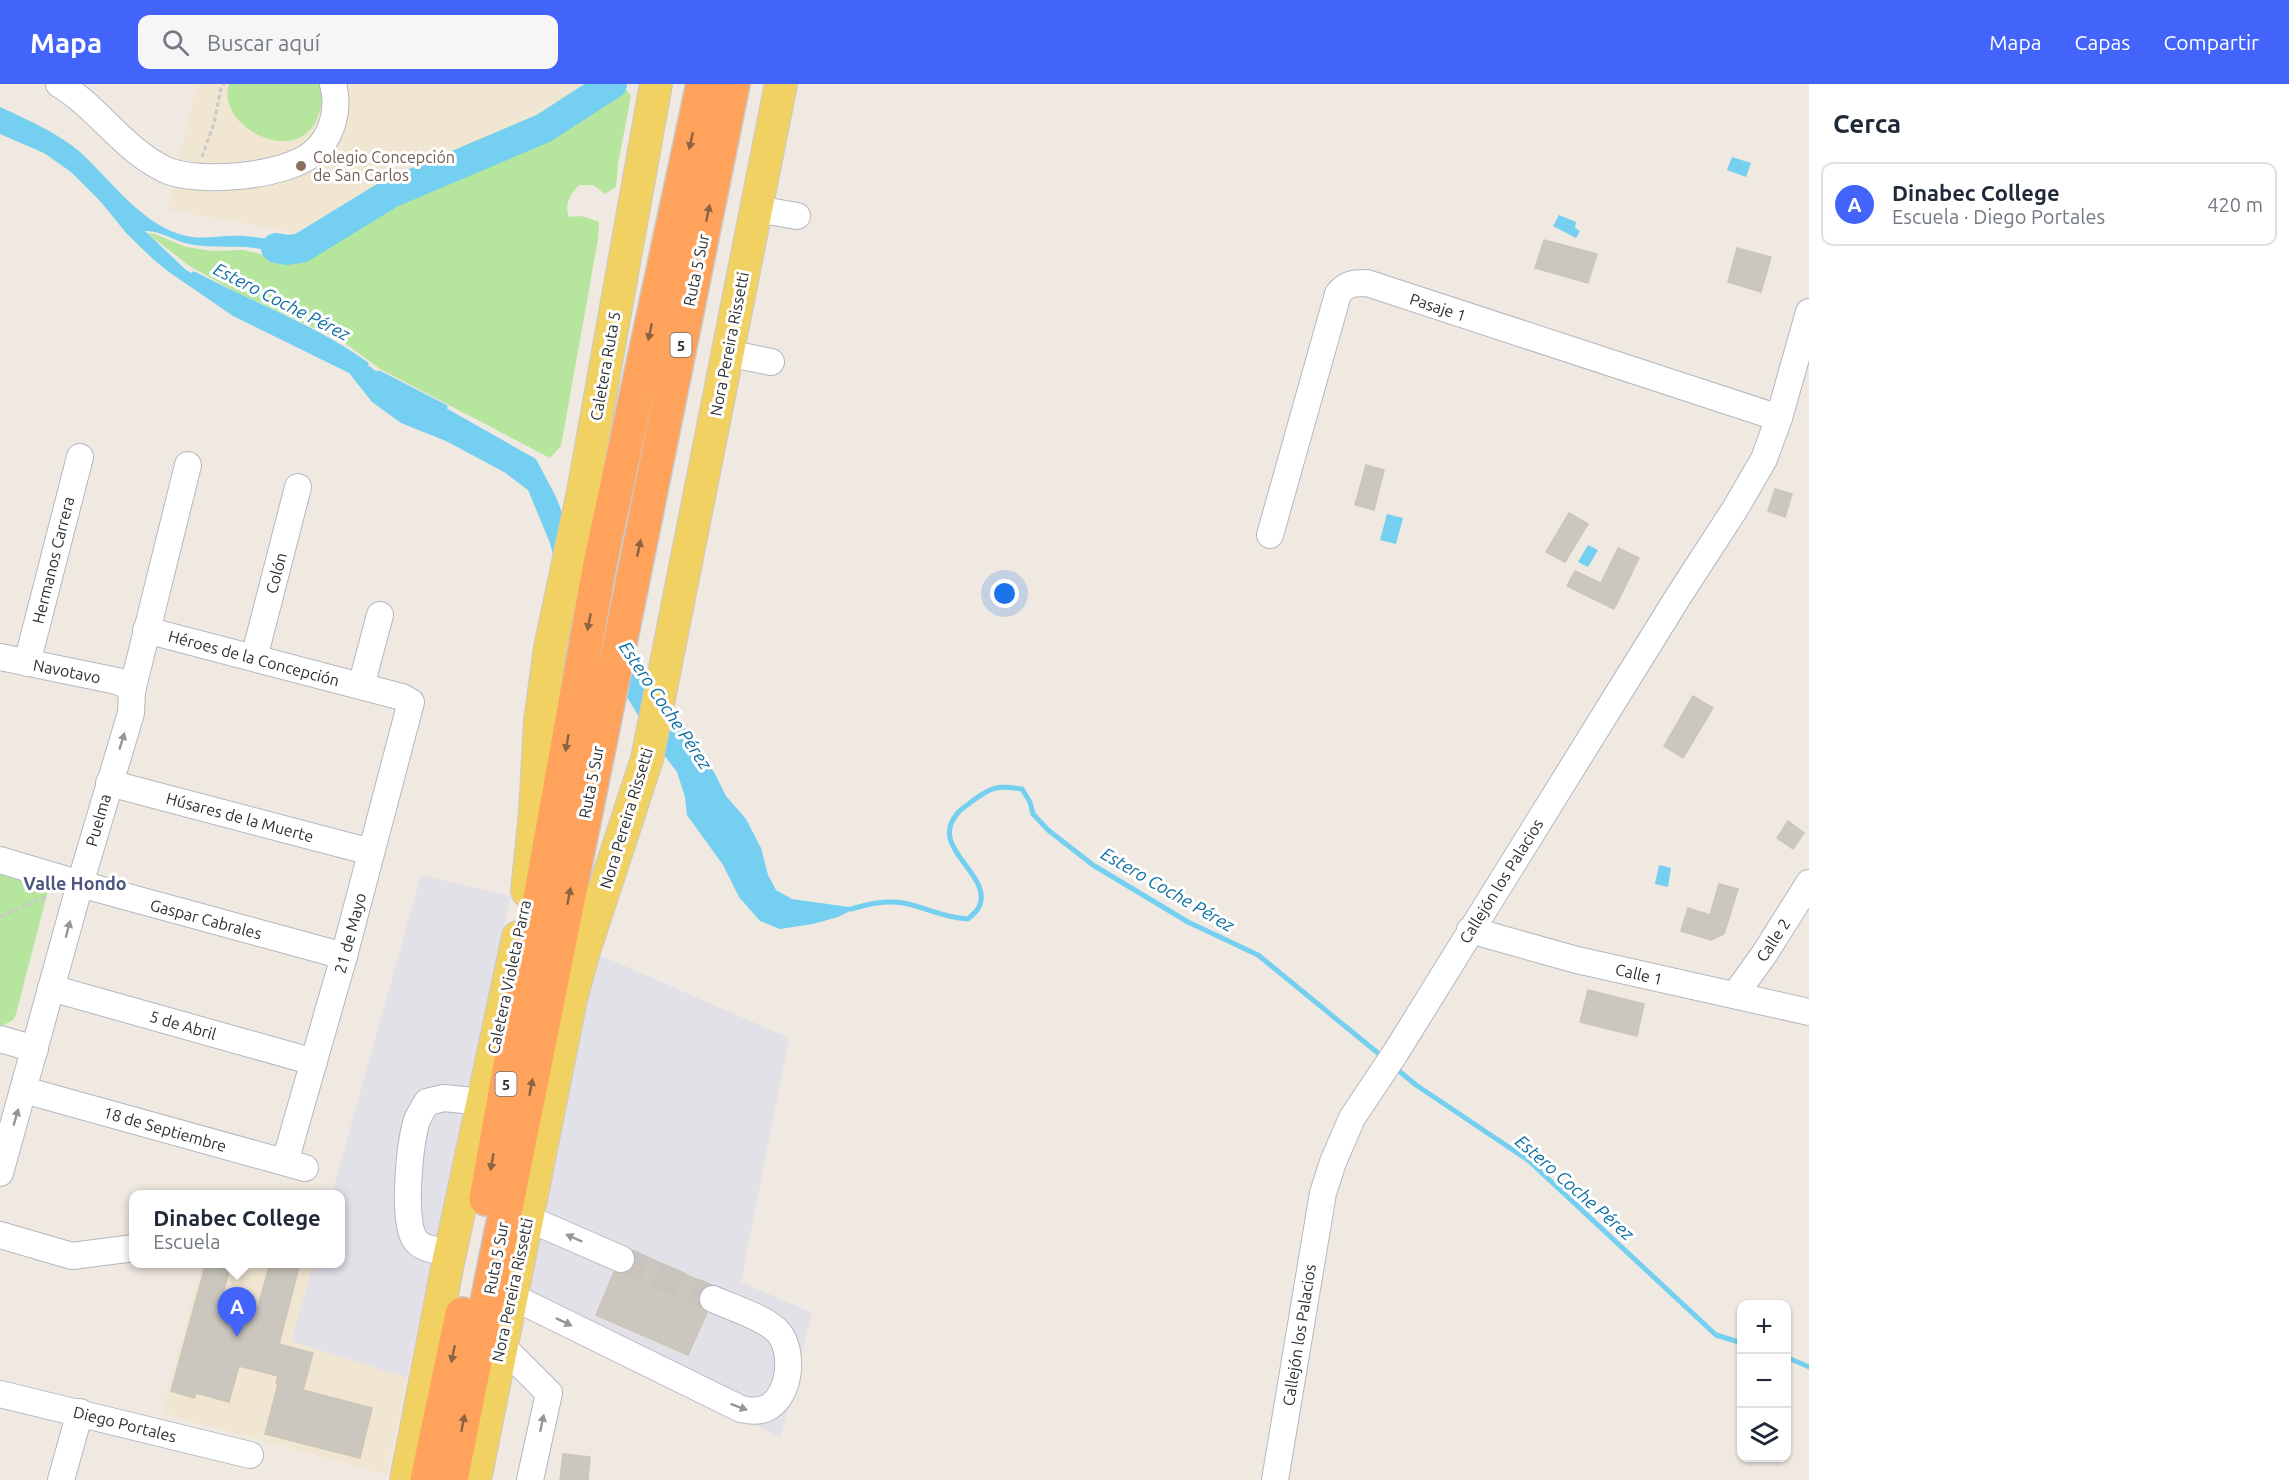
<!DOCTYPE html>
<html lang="es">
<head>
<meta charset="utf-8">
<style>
  body { margin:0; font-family:Ubuntu,sans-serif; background:#f6f6f7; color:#1f2937 }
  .controls { position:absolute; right:18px; bottom:18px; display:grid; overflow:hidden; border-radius:12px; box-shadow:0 2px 4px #0004 }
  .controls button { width:54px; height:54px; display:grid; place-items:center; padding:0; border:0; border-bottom:2px solid #e0e1e3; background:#fff; color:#1f2937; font:30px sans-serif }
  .you { position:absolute; left:1005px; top:510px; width:21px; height:21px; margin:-15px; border:4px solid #fff; border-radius:50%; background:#1a73e8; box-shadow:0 0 0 9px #1a73e833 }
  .badge { display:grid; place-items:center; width:39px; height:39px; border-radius:50%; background:#4264fb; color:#fff; font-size:20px; font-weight:700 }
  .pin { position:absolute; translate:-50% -50px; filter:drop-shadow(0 2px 3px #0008) }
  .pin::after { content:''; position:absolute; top:32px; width:21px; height:18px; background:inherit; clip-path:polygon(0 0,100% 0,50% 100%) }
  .popup { position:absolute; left:129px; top:1106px; width:216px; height:78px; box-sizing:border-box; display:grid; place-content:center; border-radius:12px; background:#fff; filter:drop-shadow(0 2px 4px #0005); font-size:20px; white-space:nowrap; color:#747a83 }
  .popup b { font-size:22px; color:#1f2937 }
  .popup::after { content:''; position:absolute; left:50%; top:100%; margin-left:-12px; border:12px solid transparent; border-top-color:#fff }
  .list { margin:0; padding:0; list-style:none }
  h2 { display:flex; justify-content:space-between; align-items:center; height:78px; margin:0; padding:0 24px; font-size:26px }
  h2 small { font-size:20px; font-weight:400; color:#747a83 }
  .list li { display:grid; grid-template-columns:39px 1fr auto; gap:18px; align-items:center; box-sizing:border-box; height:84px; margin:0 12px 12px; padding:0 12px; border:2px solid #e0e1e3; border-radius:12px }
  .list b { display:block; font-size:22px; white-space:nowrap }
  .list p { margin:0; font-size:20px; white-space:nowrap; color:#747a83 }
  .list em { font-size:20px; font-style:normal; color:#747a83 }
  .icon { flex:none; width:33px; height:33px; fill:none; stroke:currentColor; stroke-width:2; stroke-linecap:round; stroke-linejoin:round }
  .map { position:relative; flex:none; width:1809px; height:1396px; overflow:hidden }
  header { display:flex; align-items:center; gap:36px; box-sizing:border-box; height:84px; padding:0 30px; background:#4264fb; color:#fff }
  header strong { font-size:28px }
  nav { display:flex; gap:33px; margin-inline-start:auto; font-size:21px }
  .search { width:420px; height:54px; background:#f6f6f7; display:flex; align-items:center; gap:15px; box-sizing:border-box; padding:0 21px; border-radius:12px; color:#747a83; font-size:22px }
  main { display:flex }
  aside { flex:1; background:#fff }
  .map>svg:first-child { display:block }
</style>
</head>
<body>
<header>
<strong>Mapa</strong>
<div class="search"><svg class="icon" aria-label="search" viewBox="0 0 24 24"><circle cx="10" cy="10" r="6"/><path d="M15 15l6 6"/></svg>Buscar aquí</div>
<nav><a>Mapa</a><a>Capas</a><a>Compartir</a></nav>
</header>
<main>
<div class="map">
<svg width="1809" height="1396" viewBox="0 0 1809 1396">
  <rect width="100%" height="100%" fill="#efe9e1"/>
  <g fill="#e3e1e8">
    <polygon points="421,791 511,812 407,1294 291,1257 313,1180 340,1180 340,1110 332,1110"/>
    <polygon points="597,870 789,954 741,1198 812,1229 781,1353 522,1230"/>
  </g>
  <g fill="#f0e6d1">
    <polygon points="197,0 589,0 536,35 380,100 294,149 167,125"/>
    <polygon points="202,1180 313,1180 291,1257 407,1294 387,1391 162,1329"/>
  </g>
  <g fill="#b6e59e">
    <path d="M229 0H322C324 10 322 22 318 32 300 85 215 44 229 0Z"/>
    <path d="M626 5 631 12 618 80 616 103 605 110 593 101H579C570 111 564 120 569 133L582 132 599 138 598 155 561 362 550 374 380 285 342 257 232 206 188 181 147 149 155 150 186 163 213 167 243 166 293 177 311 171 400 119 551 54Z"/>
    <polygon points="0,786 50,799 16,930 13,936 0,943"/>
  </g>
  <g fill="#75cff0">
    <path d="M0 23C26 35 58 49 80 68 111 96 143 143 187 152 204 156 224 151 242 152 268 153 284 163 308 149L313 157 306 166C282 171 268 165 245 163 226 162 208 164 189 160 174 157 160 146 145 147L186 186 229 209 311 246 339 261 383 292 446 324 536 375 556 413 604 537 691 653 715 690 726 712 746 735 761 764 768 791 776 806 792 815 856 824 838 833 813 840 780 845 760 837 739 813 723 781 687 731 685 713 677 688 655 659 622 605 595 576 574 542 561 505 550 459 528 406 504 388 446 357 401 339 372 318 349 289 233 232 169 188 154 176 127 150 101 118 71 88 44 69 0 50Z"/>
    <polygon points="1732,73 1751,79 1746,93 1727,86"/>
    <polygon points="1559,131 1576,138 1575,144 1580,147 1576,154 1553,142"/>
    <polygon points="1387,430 1403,434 1396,460 1380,456"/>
    <polygon points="1588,461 1598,466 1588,483 1578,478"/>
    <polygon points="1659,781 1671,784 1668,803 1655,800"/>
  </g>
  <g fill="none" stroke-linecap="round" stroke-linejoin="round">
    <g stroke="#75cff0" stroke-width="5">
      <path d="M194 190C252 221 313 242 366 280"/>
      <polyline points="379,289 445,323"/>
      <path d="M851 825C868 820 885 816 903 819 925 823 945 834 968 835 971 832 976 828 978 825 997 792 927 765 957 730 960 725 967 722 971 718 991 703 997 701 1022 705L1030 718 1033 730 1048 746 1093 781 1188 838 1258 871 1384 974"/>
      <polyline points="1393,982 1416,1001 1528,1076 1716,1251 1742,1259"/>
      <polyline points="1786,1273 1809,1283"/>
    </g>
    <polyline stroke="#75cff0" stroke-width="30" points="276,164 287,166 301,164 391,109 544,44 612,0"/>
  </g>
  <g fill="#cbc7bf" stroke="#cbc5ba" stroke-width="1.5">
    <polygon points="1544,156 1597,170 1588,199 1535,184"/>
    <polygon points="1737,164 1771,173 1761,208 1728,198"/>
    <polygon points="1366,381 1384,386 1374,426 1355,421"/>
    <polygon points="1775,405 1792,410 1785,433 1768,427"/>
    <polygon points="1569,429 1588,440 1565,478 1546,468"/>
    <polygon points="1618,464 1639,474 1614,525 1567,502 1575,487 1601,499"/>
    <polygon points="1693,612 1713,624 1683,674 1664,662"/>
    <polygon points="1788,737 1804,749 1793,765 1777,754"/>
    <polygon points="1719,800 1738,805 1724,850 1711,856 1681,847 1688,824 1710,831"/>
    <polygon points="1588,906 1644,920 1637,952 1580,938"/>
    <polygon points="634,1167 709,1201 704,1203 699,1210 698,1216 701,1223 707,1229 688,1271 596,1231 614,1188 623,1190 629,1187 634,1182 636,1174"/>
    <polygon points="206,1179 231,1179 221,1217 257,1227 270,1179 300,1179 279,1260 313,1269 303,1306 372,1324 360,1374 265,1350 278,1300 276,1299 278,1292 239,1282 229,1318 196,1309 194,1314 171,1307"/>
    <polygon points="563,1370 590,1373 588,1396 560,1396"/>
  </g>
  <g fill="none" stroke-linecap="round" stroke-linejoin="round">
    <polyline stroke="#c8c4bd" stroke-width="26" stroke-dasharray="26 13" stroke-linecap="butt" points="621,1175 713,1215"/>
    <g stroke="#b4b7c1" stroke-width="28">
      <g id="minor">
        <path d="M59 0C99 24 123 66 166 86 198 100 283 93 312 70 332 54 340 25 333 0"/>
        <polyline points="756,125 797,132"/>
        <polyline points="727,269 771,278"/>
        <path d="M1270 451 1338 210C1346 199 1355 199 1367 199L1779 334"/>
        <polyline points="146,546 402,613 411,618 344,872 285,1078"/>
        <polyline points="0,573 117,597 126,601 132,607"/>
        <polyline points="254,574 298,403"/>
        <polyline points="27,579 80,373"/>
        <polyline points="361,602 380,531"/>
        <polyline points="109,699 371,768"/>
        <polyline points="0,776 80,800 344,872"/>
        <polyline points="1470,846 1577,876 1809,928"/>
        <polyline points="51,904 314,978"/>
        <polyline points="1735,911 1765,869 1809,799"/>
        <polyline points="0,955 35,965"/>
        <polyline points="24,1006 305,1084"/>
        <polyline points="0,1089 80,800 131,629 132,607 188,381"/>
        <polyline points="527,1134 621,1175"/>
        <polyline points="0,1151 72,1172 134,1164"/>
        <path d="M451 1168C440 1167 424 1166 416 1157 401 1139 410 1062 416 1039 418 1032 423 1025 427 1018L444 1014 483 1018"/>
        <path d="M511 1212 741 1325C750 1327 758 1328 767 1324 791 1311 794 1268 779 1249 767 1234 730 1223 713 1215"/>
        <polyline points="501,1261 549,1309 530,1396"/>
        <polyline points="0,1310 250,1371"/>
        <polyline points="61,1396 80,1328"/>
        <polyline points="1275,1396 1323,1109 1333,1078 1352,1034 1396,968 1678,513 1735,425 1764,375 1779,334 1809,228"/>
      </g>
    </g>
    <g stroke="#c9c9c9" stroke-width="34">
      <g id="major">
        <polyline points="527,807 535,729 540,637 550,564 583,408 656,0"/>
        <polyline points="406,1396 448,1179 518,853"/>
        <polyline points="475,1396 571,915 584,867 647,675 781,0"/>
      </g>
    </g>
    <g stroke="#c9c9c9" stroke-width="36">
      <g id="highway">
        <polyline points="486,1115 600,480 703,0"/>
        <polyline points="427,1396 462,1230"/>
        <polyline points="451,1396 733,0"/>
      </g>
    </g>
    <g stroke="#c9c9c9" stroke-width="3" stroke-dasharray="4.5 3" stroke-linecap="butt">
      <polyline points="202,73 214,39 221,4 224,0"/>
      <polyline points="0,833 48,812"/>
    </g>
    <use href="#minor" stroke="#fff" stroke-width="26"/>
    <use href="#major" stroke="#f2d163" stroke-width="32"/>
    <use href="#highway" stroke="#ffa35c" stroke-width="33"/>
  </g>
  <defs><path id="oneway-solid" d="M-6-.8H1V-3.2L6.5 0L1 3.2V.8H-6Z" transform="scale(1.5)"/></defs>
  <g fill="#8c6343">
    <use href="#oneway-solid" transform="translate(691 57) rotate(102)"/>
    <use href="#oneway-solid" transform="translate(708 129) rotate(-78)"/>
    <use href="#oneway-solid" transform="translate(650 248) rotate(102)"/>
    <use href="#oneway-solid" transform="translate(639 464) rotate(-78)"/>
    <use href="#oneway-solid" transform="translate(589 538) rotate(101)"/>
    <use href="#oneway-solid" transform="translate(567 659) rotate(100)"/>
    <use href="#oneway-solid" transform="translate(569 812) rotate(-79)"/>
    <use href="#oneway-solid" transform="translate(531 1003) rotate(-79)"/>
    <use href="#oneway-solid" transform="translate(492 1078) rotate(100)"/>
    <use href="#oneway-solid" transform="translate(453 1270) rotate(102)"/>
    <use href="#oneway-solid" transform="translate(463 1339) rotate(-79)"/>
  </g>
  <g fill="#969696">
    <use href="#oneway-solid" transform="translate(122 657) rotate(-73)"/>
    <use href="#oneway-solid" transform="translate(68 845) rotate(-75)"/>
    <use href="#oneway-solid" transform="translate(16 1033) rotate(-74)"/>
    <use href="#oneway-solid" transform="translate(574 1154) rotate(-156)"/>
    <use href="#oneway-solid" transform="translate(564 1238) rotate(26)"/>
    <use href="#oneway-solid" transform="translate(739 1323) rotate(20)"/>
    <use href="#oneway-solid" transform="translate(542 1339) rotate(-78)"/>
  </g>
  <circle fill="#8d6e63" stroke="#fff" stroke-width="2" cx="301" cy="82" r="6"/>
  <g text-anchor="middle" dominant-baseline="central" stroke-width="6" stroke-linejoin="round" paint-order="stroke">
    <g fill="#fff" stroke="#6d6d6d" stroke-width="1.5">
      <rect x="670.5" y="249" width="21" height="24" rx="4.5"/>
      <rect x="495.5" y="988" width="21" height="24" rx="4.5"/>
    </g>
    <g font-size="15" font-weight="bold" fill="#2e2e2e">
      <text x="681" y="261">5</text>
      <text x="506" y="1000">5</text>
    </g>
    <g font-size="16" fill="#785e54" stroke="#fff" text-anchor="start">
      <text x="313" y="73">Colegio Concepción<tspan x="313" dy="18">de San Carlos</tspan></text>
    </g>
    <g font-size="16" fill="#2e2e2e" stroke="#fff">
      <text transform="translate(696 186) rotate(-78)">Ruta 5 Sur</text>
      <text transform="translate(1438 223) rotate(18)">Pasaje 1</text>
      <text transform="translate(729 260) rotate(-79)">Nora Pereira Rissetti</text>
      <text transform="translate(605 282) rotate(-80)">Caletera Ruta 5</text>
      <text transform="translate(53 476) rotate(-76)">Hermanos Carrera</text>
      <text transform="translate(276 489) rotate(-75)">Colón</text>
      <text transform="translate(254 574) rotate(15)">Héroes de la Concepción</text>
      <text transform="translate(67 587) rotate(11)">Navotavo</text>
      <text transform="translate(591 698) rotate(-79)">Ruta 5 Sur</text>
      <text transform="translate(240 733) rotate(15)">Húsares de la Muerte</text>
      <text transform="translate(626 734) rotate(-73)">Nora Pereira Rissetti</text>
      <text transform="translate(98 736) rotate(-74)">Puelma</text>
      <text transform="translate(1501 797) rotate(-58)">Callejón los Palacios</text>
      <text transform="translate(206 835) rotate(15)">Gaspar Cabrales</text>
      <text transform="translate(350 849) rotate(-75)">21 de Mayo</text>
      <text transform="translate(1773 856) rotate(-57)">Calle 2</text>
      <text transform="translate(1639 890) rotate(13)">Calle 1</text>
      <text transform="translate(509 893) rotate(-78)">Caletera Violeta Parra</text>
      <text transform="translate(183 941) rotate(16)">5 de Abril</text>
      <text transform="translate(165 1045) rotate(16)">18 de Septiembre</text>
      <text transform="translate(496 1174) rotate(-79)">Ruta 5 Sur</text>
      <text transform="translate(512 1206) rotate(-78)">Nora Pereira Rissetti</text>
      <text transform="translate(1299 1251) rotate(-81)">Callejón los Palacios</text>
      <text transform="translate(125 1340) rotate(14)">Diego Portales</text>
    </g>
    <g font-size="18" font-style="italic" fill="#0d6fa3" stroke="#fff">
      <text transform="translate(282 217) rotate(27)">Estero Coche Pérez</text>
      <text transform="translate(666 621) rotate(56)">Estero Coche Pérez</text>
      <text transform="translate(1168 805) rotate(30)">Estero Coche Pérez</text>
      <text transform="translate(1575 1103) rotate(41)">Estero Coche Pérez</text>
    </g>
    <g font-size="18" font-weight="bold" fill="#4d5680" stroke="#fff">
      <text x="75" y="799">Valle Hondo</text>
    </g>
  </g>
</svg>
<div class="controls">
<button>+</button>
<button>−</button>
<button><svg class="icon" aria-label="layers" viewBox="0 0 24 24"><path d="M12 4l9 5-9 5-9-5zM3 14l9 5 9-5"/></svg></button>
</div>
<div class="you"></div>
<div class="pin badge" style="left:237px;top:1253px">A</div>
<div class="popup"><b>Dinabec College</b>Escuela</div>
</div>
<aside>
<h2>Cerca<small></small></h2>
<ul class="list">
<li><span class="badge">A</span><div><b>Dinabec College</b><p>Escuela · Diego Portales</p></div><em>420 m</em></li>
</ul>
</aside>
</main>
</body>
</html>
